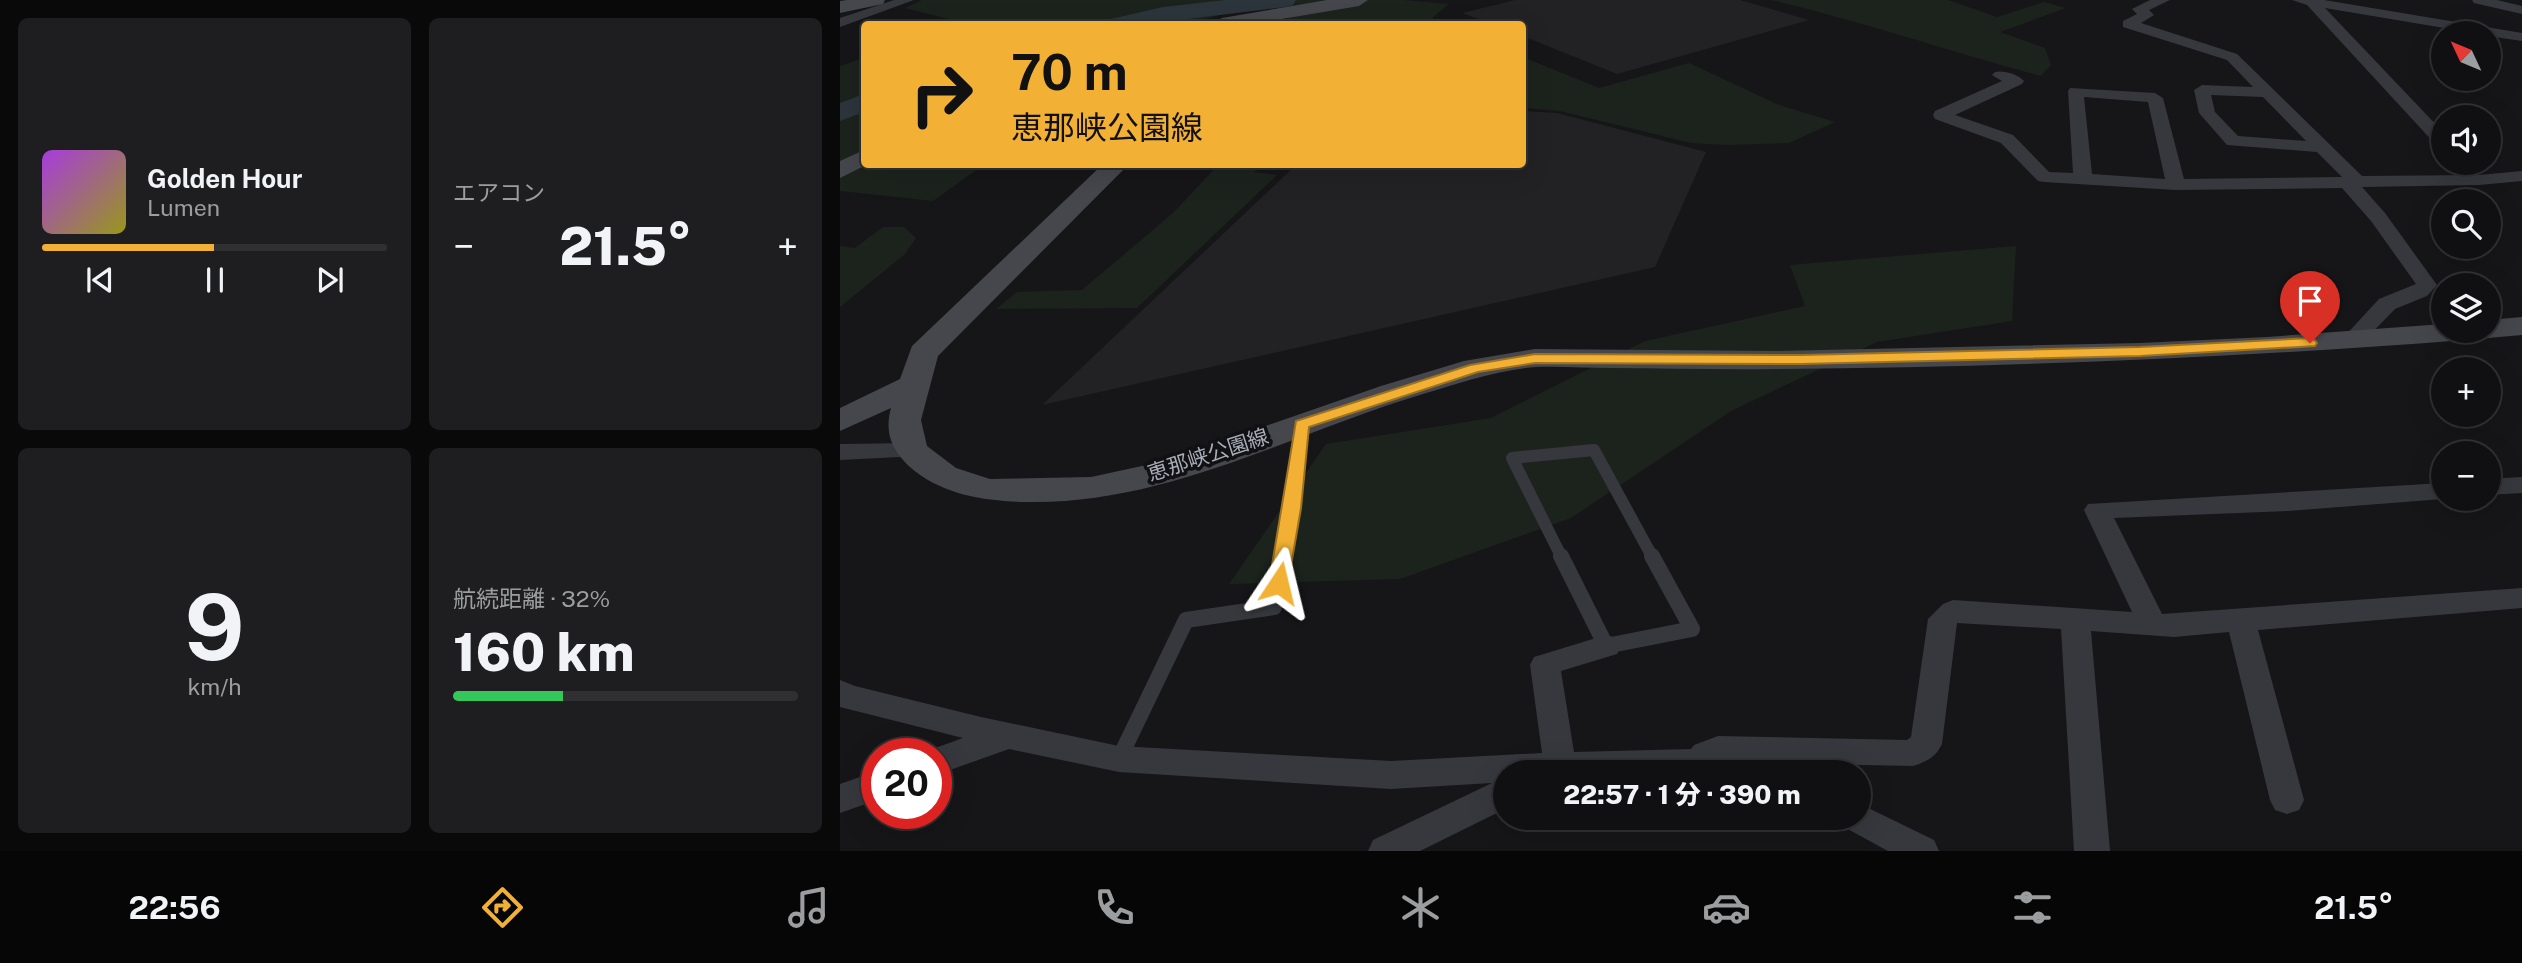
<!DOCTYPE html>
<html lang="ja">
<meta charset="utf-8">
<style>
body{margin:0;font-family:"Public Sans","Noto Sans JP",sans-serif;background:#1e1e20;color:#f1f3f6;height:100vh;display:flex;flex-direction:column;font-size:26px;white-space:nowrap}
*{box-sizing:border-box;margin:0}
p{font-size:23px;color:#9c9d9f}
.icon{flex:none;width:38px;height:38px;fill:none;stroke:currentColor;stroke-width:2;stroke-linecap:round;stroke-linejoin:round}
.map{position:relative;flex:1;overflow:hidden}
.side{display:flex;flex-direction:column;gap:18px;padding:18px;background:#09090a;width:840px}
.side>*{flex:none}
.guide{position:absolute;left:21px;top:21px;width:665px;height:147px;border-radius:7px;box-shadow:0 7px 28px #0002,0 0 0 2px #303032;background:#f2b134;color:#111;overflow:hidden}
.needle{width:46px;rotate:314deg}
.buttons{position:absolute;left:1591px;top:21px;display:grid;gap:14px}
.buttons a{display:grid;place-items:center;width:70px;height:70px;border-radius:50%;background:#101012;box-shadow:0 7px 28px #0002,0 0 0 2px #303032;font-size:35px}
.speed{position:absolute;left:21px;top:738px;display:flex;gap:14px;font-size:35px;font-weight:700;text-align:center}
.speed>*{display:grid;place-content:center;width:91px;height:91px;border-radius:50%;background:#101012;box-shadow:0 7px 28px #0002,0 0 0 2px #303032;line-height:1}
.speed .limit{border:10px solid #d22;background:#fff;color:#111}
.pin{position:absolute;display:grid;place-items:center;width:60px;height:60px;color:#fff;margin:-72px -30px;border-radius:50% 50% 50% 0;rotate:-45deg;box-shadow:0 0 7px #0007}
.pin .icon{rotate:45deg}
.me{position:absolute;width:77px;margin:-38px;rotate:10deg;stroke-linejoin:round;filter:drop-shadow(0 0 5px #0008)}
.turn{display:flex;align-items:center;gap:24px;height:147px;padding:0 35px;font-size:32px}
.turn .icon{width:91px;height:91px;stroke-width:2.5}
.turn b{display:block;font-size:49px;line-height:60px}
.big{font-size:52px;font-weight:800;line-height:1.1}
.side .tile{flex:1;display:flex;flex-direction:column;justify-content:center;gap:10px;min-width:0;padding:0 24px;border-radius:10px;background:#1e1e20}
.side .dial{align-items:center;gap:0}
.dial b{font-size:91px;line-height:1}
.song{display:flex;align-items:center;gap:21px}
.cover{width:84px;height:84px;border-radius:10px;background:linear-gradient(135deg,hsl(280 70% 55%),hsl(60 70% 35%))}
.played{height:7px;border-radius:4px;background:linear-gradient(90deg,#f2b134 50%,#303032 50%)}
.keys{display:flex;justify-content:space-around;direction:ltr}
.heat{display:flex;justify-content:space-between;align-items:center;font-size:38px;direction:ltr}
.charge{height:10px;border-radius:5px;background:linear-gradient(90deg,#34c759 32%,#303032 0)}
.side .tiles{flex:1;display:grid;gap:18px;grid-template-columns:repeat(2,1fr)}
.trip{position:absolute;left:653px;top:760px;width:378px;height:70px;border-radius:35px;background:#101012;box-shadow:0 7px 28px #0002,0 0 0 2px #303032;font-weight:800;line-height:70px;text-align:center}
.dock{display:flex;height:112px;justify-content:space-around;align-items:center;background:#060607;color:#9c9d9f}
.dock .icon{width:49px;height:49px}
.dock .on{color:#f2b134}
.dock b{font-size:32px;color:#f1f3f6}
main{display:flex;flex:1;min-height:0}
.map>svg:first-child{display:block}
.built{fill:#222225}
.green{fill:#1c231d}
.lines{fill:none;stroke-linecap:round;stroke-linejoin:round}
.river{fill:#2c353c;fill-rule:evenodd}
.lane-far1{stroke:#37383d;stroke-width:12}
.lane{stroke:#37383d;stroke-width:16}
.street{fill:#37383d;fill-rule:evenodd}
.secondary{fill:#45474d;fill-rule:evenodd}
.route{fill:#f2b134;stroke:#9d7322;stroke-width:2}
.labels{text-anchor:middle;stroke-width:7;stroke-linejoin:round;paint-order:stroke}
.street-label{font-size:21px;fill:#a8adb8;stroke:#111113}
</style>
<main>
<section class="side">
<div class="tiles">
<div class="tile">
<div class="song"><i class="cover"></i><div><b>Golden Hour</b><p>Lumen</p></div></div>
<div class="played"></div>
<div class="keys"><svg class="icon" aria-label="previous" viewBox="0 0 24 24"><path d="M18 5L8 12l10 7zM5 5v14"/></svg><svg class="icon" aria-label="pause" viewBox="0 0 24 24"><path d="M8 5v14M16 5v14"/></svg><svg class="icon" aria-label="next" viewBox="0 0 24 24"><path d="M6 5l10 7-10 7zM19 5v14"/></svg></div>
</div>
<div class="tile"><p>エアコン</p>
<div class="heat"><a>−</a><b class="big">21.5°</b><a>+</a></div>
</div>
<div class="tile dial"><b>9</b><p>km/h</p></div>
<div class="tile"><p>航続距離 · 32%</p><b class="big">160 km</b><div class="charge"></div></div>
</div>
</section>
<div class="map">
<svg width="1682" height="851" viewBox="0 0 1682 851">
<rect width="100%" height="100%" fill="#161618"/>
<path class="built" d="M 675,0 L 900,0 L 969,20 L 777,74 L 683,36 L 682,24 L 652,24 L 622,13 Z
M 683,111 L 717,113 L 866,152 L 815,267 L 202,405 L 456,165 L 682,164 Z"/>
<path class="green" d="M 82,0 L 563,0 L 609,4 L 592,18 L 607,24 L 443,24 L 460,5 L 380,15 L 346,24 L 129,24 L 65,8 Z
M 931,0 L 1108,0 L 1157,17 L 1204,2 L 1226,8 L 1160,32 L 1205,48 L 1211,65 L 1201,76 C 1111,52 1022,21 931,0 Z
M 683,57 L 759,88 L 849,63 L 939,105 L 995,122 L 949,143 L 889,145 L 851,143 L 720,111 L 683,108 Z
M 24,58 L 24,143 L 21,148 L 24,149 L 24,164 L 142,166 L 93,201 L 0,191 L 0,66 Z
M 379,164 L 422,165 L 414,172 L 437,175 L 297,308 L 156,309 L 177,292 L 242,290 L 333,213 Z
M 43,227 L 64,227 L 76,238 L 65,254 L 0,307 L 0,246 L 15,248 Z
M 1176,246 L 1172,321 L 1037,342 L 891,411 L 731,518 L 560,579 L 389,584 L 486,444 L 651,418 L 805,341 L 965,306 L 950,265 Z"/>
<g class="lines">
<path class="river" d="M 386,0 L 456,0 L 453,5 L 445,7 L 307,24 L 267,24 L 271,19 L 323,7 Z
M 24,94 L 24,112 L 0,121 L 0,103 Z"/>
<path class="lane-far1" d="M 443,558 L 462,424
M 722,558 L 672,458 L 754,450 L 813,558"/>
<path class="lane" d="M 721,556 L 766,646 L 852,629 L 812,556
M 279,759 L 346,620 L 434,607 L 443,556"/>
<path class="street" d="M 54,0 L 74,0 L 0,27 L 0,18 Z
M 1310,0 L 1330,0 L 1309,10 L 1314,15 L 1301,23 L 1397,54 L 1522,176 L 1639,175 L 1682,171 L 1682,181 L 1639,185 L 1522,187 L 1545,213 L 1597,285 L 1587,296 L 1555,309 L 1521,344 L 1505,344 L 1502,339 L 1539,299 L 1576,284 L 1531,221 L 1502,188 L 1336,190 L 1204,182 L 1198,181 L 1161,143 L 1095,119 L 1093,115 L 1095,111 L 1162,81 L 1152,75 L 1155,72 C 1163,70 1178,74 1184,81 L 1182,84 L 1115,115 L 1173,135 L 1209,172 L 1233,173 L 1228,91 L 1230,88 L 1315,93 L 1323,98 L 1344,179 L 1502,177 L 1477,152 L 1387,145 L 1359,113 L 1354,90 L 1362,85 L 1413,87 L 1387,60 L 1283,27 L 1283,21 L 1297,14 L 1292,9 ZM 1371,95 L 1423,97 L 1466,141 L 1398,136 L 1375,112 ZM 1244,97 L 1308,102 L 1325,179 L 1252,174 Z
M 1452,0 L 1484,0 L 1682,33 L 1682,41 L 1648,36 L 1648,33 L 1634,33 L 1485,8 L 1603,132 L 1603,147 L 1597,146 L 1467,5 Z
M 1632,0 L 1657,0 L 1682,6 L 1682,14 L 1634,3 Z
M 71,443 L 80,446 L 84,451 L 80,456 L 0,460 L 0,444 Z
M 1682,477 L 1682,493 L 1648,495 L 1648,479 Z
M 1603,483 L 1603,499 L 1606,499 L 1603,499 L 1448,511 L 1274,518 L 1322,614 L 1682,588 L 1682,608 L 1418,630 L 1464,800 L 1459,810 L 1447,814 L 1435,810 L 1430,800 L 1389,632 L 1334,637 L 1251,631 L 1270,851 L 1234,851 L 1221,629 L 1117,623 L 1102,744 C 1096,757 1086,762 1073,766 L 922,763 L 927,772 L 665,772 L 665,809 L 580,851 L 528,851 L 533,840 L 652,783 L 551,789 L 279,772 L 169,749 L 96,775 L 96,754 L 84,752 L 123,738 L 0,707 L 0,680 L 15,686 L 141,717 L 279,746 L 551,761 L 702,753 L 690,665 L 694,657 L 766,635 L 777,638 L 781,646 L 777,654 L 721,671 L 734,752 L 851,749 L 854,745 L 878,736 L 1067,740 L 1071,737 L 1088,619 L 1103,604 L 1113,600 L 1292,612 L 1244,510 L 1248,504 Z
M 37,771 L 37,800 L 0,813 L 0,784 Z
M 1018,803 L 1094,840 L 1099,851 L 1048,851 L 1004,827 L 999,817 L 1018,817 Z"/>
<path class="secondary" d="M 7,0 L 45,0 L 43,4 L 0,13 L 0,1 Z
M 487,0 L 528,0 L 519,6 L 412,24 L 372,24 L 382,18 Z
M 24,150 L 24,164 L 28,164 L 0,178 L 0,161 Z
M 263,164 L 289,164 L 98,356 L 81,420 L 87,446 L 116,468 L 150,479 L 251,477 L 325,461 L 541,386 L 624,361 L 695,349 L 935,351 L 1300,343 L 1427,337 L 1603,324 L 1603,331 L 1648,331 L 1648,320 L 1682,317 L 1682,335 L 1648,338 L 1637,334 L 1624,340 C 1395,358 1166,367 936,369 C 881,370 826,368 771,368 C 746,368 721,366 696,367 C 657,370 620,383 583,394 C 453,433 325,505 186,502 C 147,501 108,496 76,472 C 55,455 43,436 51,408 L 0,431 L 0,408 L 60,379 L 72,346 Z"/>
</g>
<path class="route" d="M 1470,338 L 1475,340 L 1477,343 L 1475,346 L 1300,356 L 961,364 L 695,363 L 638,372 L 469,427 L 461,508 L 448,583 L 445,587 L 432,587 L 429,583 L 456,421 L 630,365 L 695,354 L 961,355 L 1300,347 Z"/>
<g class="labels">
<g class="street-label">
<text transform="translate(368 455) rotate(-18)" y="7">恵那峡公園線</text>
</g>
</g>
</svg>
<div class="buttons">
<a><svg class="needle" viewBox="-14 -14 28 28"><path d="M0-13l5 13h-10z" fill="#e53935"/><path d="M0 13l5-13h-10z" fill="#9c9d9f"/></svg></a>
<a><svg class="icon" aria-label="sound" viewBox="0 0 24 24"><path d="M4 9h4l5-4v14l-5-4H4zM17 9q2 3 0 6"/></svg></a>
<a><svg class="icon" aria-label="search" viewBox="0 0 24 24"><circle cx="10" cy="10" r="6"/><path d="M15 15l6 6"/></svg></a>
<a><svg class="icon" aria-label="layers" viewBox="0 0 24 24"><path d="M12 4l9 5-9 5-9-5zM3 14l9 5 9-5"/></svg></a>
<a>+</a>
<a>−</a>
</div>
<div class="speed"><div class="limit">20</div></div>
<div class="pin" style="left:1470px;top:343px;background:#d93025"><svg class="icon" aria-label="arrive" viewBox="0 0 24 24"><path d="M6 21V4h12l-3 4 3 4H6"/></svg></div>
<svg class="me" style="left:439px;top:583px" viewBox="-20 -20 40 40"><path d="M0-17L14 15 0 8-14 15z" fill="#f2b134" stroke="#fff" stroke-width="4"/></svg>
<div class="trip">22:57 · 1 分 · 390 m</div>
<div class="guide">
<div class="turn"><svg class="icon" aria-label="right" viewBox="0 0 24 24"><path d="M7 20v-9h11M14 6l5 5-5 5"/></svg><div><b>70 m</b>恵那峡公園線</div></div>
</div>
</div>
</main>
<nav class="dock">
<b>22:56</b>
<svg class="icon on" aria-label="directions" viewBox="0 0 24 24"><path d="M12 3l9 9-9 9-9-9zM9 14v-3h6M13 9l2 2-2 2"/></svg>
<svg class="icon" aria-label="music" viewBox="0 0 24 24"><path d="M9 18V5l10-2v13"/><circle cx="6" cy="18" r="3"/><circle cx="16" cy="16" r="3"/></svg>
<svg class="icon" aria-label="phone" viewBox="0 0 24 24"><path d="M5 4h4l2 5-3 2q2 4 5 5l2-3 5 2v4C11 20 4 13 5 4z"/></svg>
<svg class="icon" aria-label="climate" viewBox="0 0 24 24"><path d="M12 3v18M4 7l16 10M4 17L20 7"/></svg>
<svg class="icon" aria-label="car" viewBox="0 0 24 24"><path d="M5 17H2v-5l4-1 3-4h7l3 4 3 1v5h-3M9 17h6M6 11h13"/><circle cx="7" cy="17" r="2"/><circle cx="17" cy="17" r="2"/></svg>
<svg class="icon" aria-label="filters" viewBox="0 0 24 24"><path d="M4 7h16M4 17h16"/><circle cx="9" cy="7" r="2"/><circle cx="15" cy="17" r="2"/></svg>
<b>21.5°</b>
</nav>
